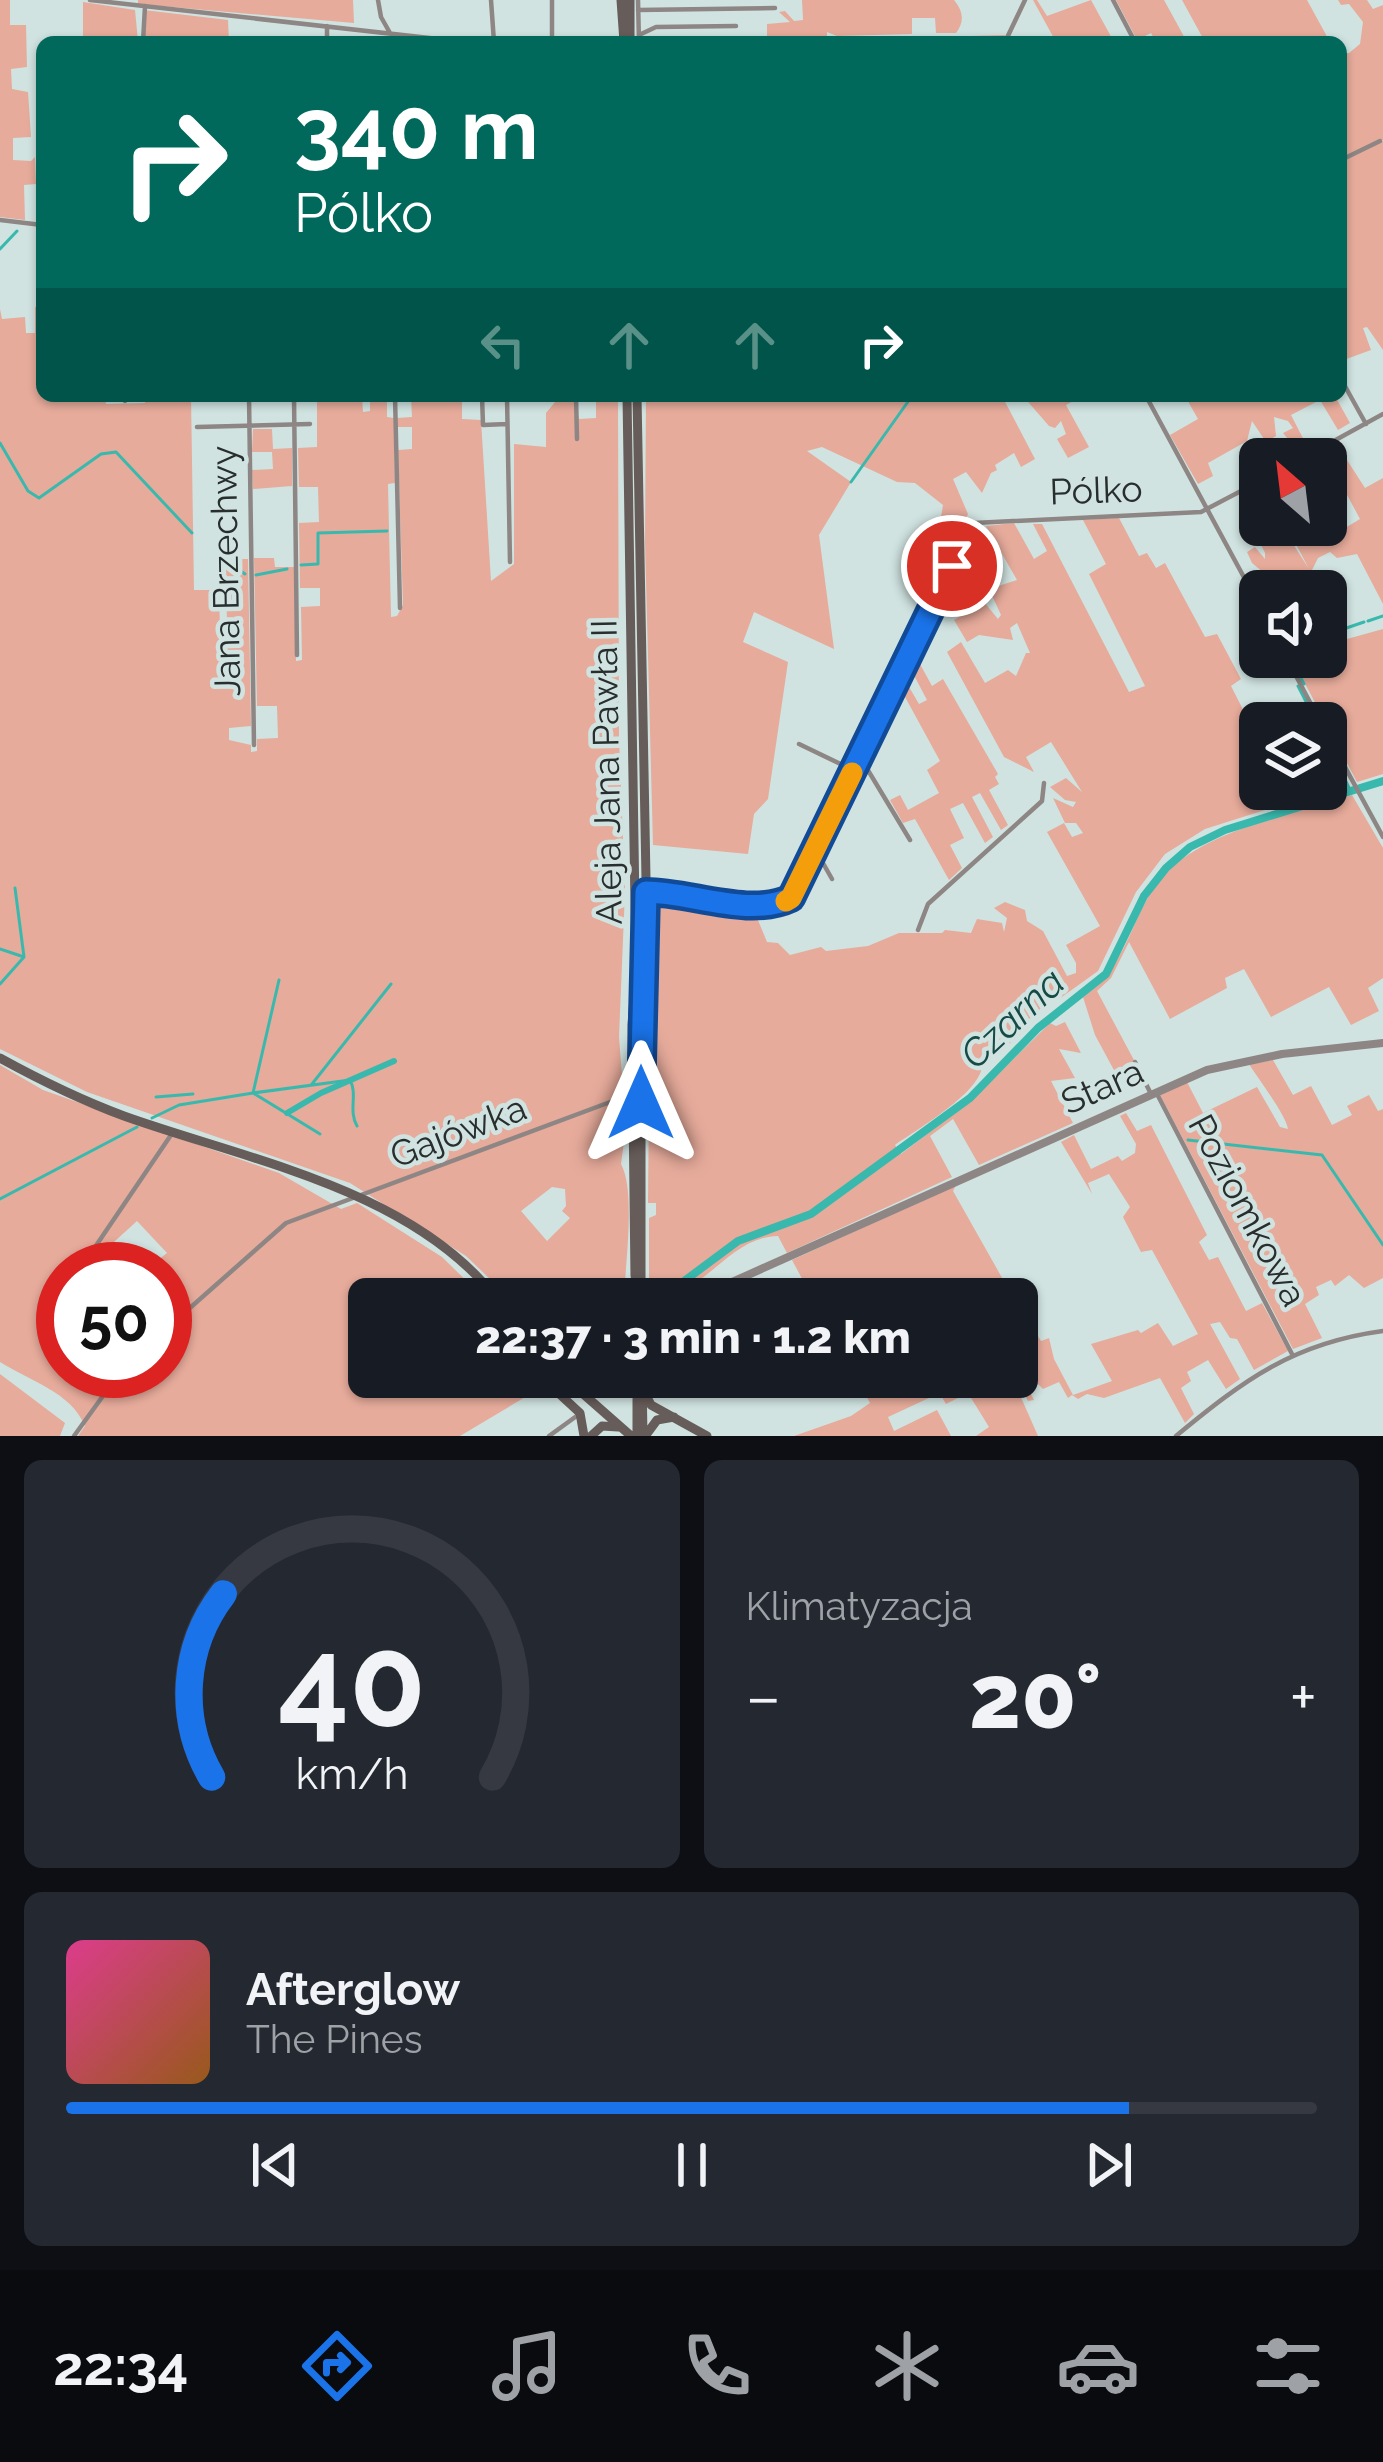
<!DOCTYPE html>
<html lang="pl">
<meta charset="utf-8">
<style>
body{margin:0;font-family:Raleway,sans-serif;background:#242831;color:#f1f3f6;height:100vh;display:flex;flex-direction:column;font-size:45px;white-space:nowrap}
*{box-sizing:border-box;margin:0}
p{font-size:39px;color:#9ea1a6}
.icon{flex:none;width:66px;height:66px;fill:none;stroke:currentColor;stroke-width:2;stroke-linecap:round;stroke-linejoin:round}
.map{position:relative;height:1436px;overflow:hidden}
.drawer{display:flex;flex-direction:column;gap:24px;padding:24px;background:#0d0f14;flex:1}
.drawer>*{flex:none}
.banner{position:absolute;left:36px;top:36px;width:1311px;height:366px;border-radius:18px;box-shadow:0 3px 9px #0004;background:#00695c;color:#fff;overflow:hidden}
.needle{width:78px;rotate:332deg}
.controls{position:absolute;left:1239px;top:438px;display:grid;gap:24px}
.controls a{display:grid;place-items:center;width:108px;height:108px;border-radius:18px;background:#171b24;box-shadow:0 3px 9px #0004;font-size:60px}
.speed{position:absolute;left:36px;top:1242px;display:flex;gap:24px;font-size:60px;font-weight:700;text-align:center}
.speed>*{display:grid;place-content:center;width:156px;height:156px;border-radius:50%;background:#171b24;box-shadow:0 3px 9px #0004;line-height:1}
.speed .limit{border:18px solid #d22;background:#fff;color:#111}
.pin{position:absolute;display:grid;place-items:center;width:102px;height:102px;color:#fff;margin:-51px;border:6px solid #fff;border-radius:50%;box-shadow:0 3px 12px #0007}
.me{position:absolute;width:132px;margin:-66px;rotate:0deg;stroke-linejoin:round;filter:drop-shadow(0 0 9px #0008)}
.turn{display:flex;align-items:center;gap:42px;height:252px;padding:0 60px;font-size:54px}
.turn .icon{width:156px;height:156px;stroke-width:2.5}
.turn b{display:block;font-size:84px;line-height:102px}
.lanes{display:flex;align-items:center;height:114px;padding:0 60px;background:#0003;justify-content:center;gap:60px;direction:ltr}
.lanes .off{opacity:.35}
.big{font-size:90px;font-weight:800;line-height:1.1}
.drawer .tile{flex:1;display:flex;flex-direction:column;justify-content:center;gap:18px;min-width:0;padding:0 42px;border-radius:18px;background:#242831}
.drawer .dial{align-items:center;gap:0}
.dial svg{height:312px;overflow:visible;fill:none;stroke:#363941;stroke-width:7;stroke-linecap:round;text-anchor:middle}
.dial text{fill:#f1f3f6;stroke:none}
.song{display:flex;align-items:center;gap:36px}
.cover{width:144px;height:144px;border-radius:18px;background:linear-gradient(135deg,hsl(330 70% 55%),hsl(30 70% 35%))}
.played{height:12px;border-radius:6px;background:linear-gradient(90deg,#1a73e8 85%,#363941 85%)}
.keys{display:flex;justify-content:space-around;direction:ltr}
.heat{display:flex;justify-content:space-between;align-items:center;font-size:66px;direction:ltr}
.drawer .tiles{flex:1;display:grid;gap:24px;grid-template-columns:1fr 1fr}
.tile:last-child{grid-column:span 2}
.trip{position:absolute;left:348px;top:1278px;width:690px;height:120px;border-radius:18px;background:#171b24;box-shadow:0 3px 9px #0004;font-weight:800;line-height:120px;text-align:center}
.tab-bar{display:flex;height:192px;justify-content:space-around;align-items:center;background:#090b0e;color:#9ea1a6}
.tab-bar .icon{width:84px;height:84px}
.tab-bar .active{color:#1a73e8}
.tab-bar b{font-size:54px;color:#f1f3f6}
.map>svg:first-child{display:block}
.green{fill:#e6ab9b;fill-rule:evenodd}
.lines{fill:none;stroke-linecap:round;stroke-linejoin:round}
.stream{stroke:#39b9ad;stroke-width:3}
.canal{stroke:#39b9ad;stroke-width:6}
.river{stroke:#39b9ad;stroke-width:8}
.minor{stroke:#8d8684;stroke-width:4.5}
.tertiary{stroke:#8d8684;stroke-width:8}
.secondary{stroke:#665c59;stroke-width:9}
.route-casing{stroke:#114b97;stroke-width:30}
.route{stroke:#1a73e8;stroke-width:21}
.slow{stroke:#f59e0b;stroke-width:21}
.labels{text-anchor:middle;stroke-width:9;stroke-linejoin:round;paint-order:stroke}
.street-label{font-size:36px;fill:#272e2d;stroke:#d0e3e0}
.water-label{font-size:39px;font-style:italic;fill:#154b46;stroke:#d0e3e0}
</style>
<div class="map">
<svg width="1383" height="1436" viewBox="0 0 1383 1436">
<rect width="100%" height="100%" fill="#d0e3e0"/>
<path class="green" d="M 0,0 L 10,0 L 10,25 L 26,25 L 27,67 L 11,69 L 12,89 L 28,92 L 31,137 L 13,138 L 13,160 L 31,161 L 35,157 L 36,184 L 24,185 L 25,220 L 0,217 Z
M 138,0 L 353,0 L 354,23 L 138,4 Z
M 802,0 L 954,0 C 963,11 965,21 956,33 L 936,33 L 935,18 L 912,18 L 912,34 L 837,36 L 827,32 L 827,40 L 1005,35 L 1002,42 L 767,41 L 767,24 L 790,22 L 779,12 L 785,11 L 794,21 L 803,20 Z
M 1033,0 L 1037,0 L 1047,16 L 1091,0 L 1114,42 L 1056,42 Z
M 1116,0 L 1164,0 L 1187,42 L 1156,42 L 1151,33 L 1137,40 Z
M 1182,0 L 1307,0 L 1330,42 L 1205,42 Z
M 1338,0 L 1367,0 L 1373,9 L 1383,5 L 1383,140 L 1341,158 L 1341,54 L 1349,53 L 1360,44 L 1363,22 L 1349,4 L 1341,5 Z
M 83,2 L 135,10 L 138,41 L 83,42 Z
M 144,10 L 228,20 L 229,42 L 142,42 Z
M 1383,141 L 1383,350 L 1367,327 L 1363,328 L 1371,350 L 1341,361 L 1341,162 Z
M 42,306 L 42,396 L 105,396 L 106,404 L 145,403 L 145,396 L 191,396 L 194,590 L 219,590 L 220,630 L 227,630 L 226,559 L 248,559 L 251,726 L 229,728 L 229,740 L 251,745 L 251,752 L 257,751 L 257,739 L 278,738 L 277,706 L 257,706 L 254,558 L 274,558 L 275,567 L 294,567 L 296,661 L 302,660 L 301,607 L 320,606 L 320,588 L 300,588 L 299,523 L 319,522 L 318,487 L 299,487 L 298,448 L 317,447 L 317,396 L 362,396 L 363,412 L 370,411 L 370,396 L 387,396 L 387,417 L 394,418 L 395,483 L 388,484 L 391,617 L 397,616 L 403,605 L 398,450 L 412,449 L 412,427 L 397,427 L 397,418 L 412,417 L 411,396 L 480,396 L 480,401 L 462,402 L 462,419 L 481,420 L 491,581 L 514,564 L 514,444 L 546,447 L 546,413 L 560,396 L 574,396 L 579,419 L 596,418 L 596,396 L 618,396 L 619,738 L 625,891 L 619,1037 L 626,1127 L 621,1164 C 636,1191 625,1266 624,1299 L 503,1299 L 490,1279 L 466,1256 L 350,1183 L 87,1092 L 0,1049 L 0,309 L 2,319 L 25,317 L 26,333 L 35,333 L 35,307 ZM 552,1187 L 565,1189 L 566,1206 L 562,1211 L 570,1218 L 547,1241 L 521,1211 Z
M 646,396 L 1002,396 L 1035,459 L 1021,467 L 1014,453 L 995,465 L 997,470 L 991,473 L 982,493 L 966,472 L 953,479 L 968,514 L 960,531 L 940,523 L 943,505 L 915,483 L 897,482 L 822,447 L 807,451 L 851,482 L 819,535 L 834,649 L 754,612 L 743,642 L 788,662 L 768,799 L 754,814 L 748,854 L 653,845 L 645,542 Z
M 1023,396 L 1082,396 L 1066,405 L 1089,447 L 1068,458 L 1057,439 L 1066,434 L 1061,421 L 1055,428 L 1049,426 Z
M 1185,396 L 1335,396 L 1350,423 L 1338,430 L 1320,400 L 1291,415 L 1308,448 L 1299,452 L 1298,441 L 1288,439 L 1283,433 L 1293,428 L 1288,421 L 1274,417 L 1276,436 L 1266,442 L 1252,421 L 1247,441 L 1208,463 L 1213,476 L 1198,484 L 1170,435 L 1198,419 Z
M 253,429 L 272,429 L 273,449 L 292,448 L 292,486 L 253,489 L 252,470 L 273,469 L 272,452 L 252,452 Z
M 1336,443 L 1365,488 L 1383,478 L 1383,604 L 1357,554 L 1337,558 L 1330,552 L 1318,558 L 1312,570 L 1289,591 L 1260,591 L 1260,601 L 1257,587 L 1264,573 L 1252,563 L 1247,552 L 1255,547 L 1265,559 L 1265,553 L 1246,514 L 1254,510 L 1246,493 L 1258,486 L 1260,525 L 1281,525 L 1309,569 L 1289,531 L 1301,525 L 1307,534 L 1337,518 L 1345,528 L 1360,519 L 1323,450 Z
M 1119,518 L 1139,556 L 1147,553 L 1156,568 L 1165,563 L 1205,637 L 1217,634 L 1241,679 L 1231,686 L 1260,743 L 1260,789 L 1284,789 L 1290,802 L 1205,829 L 1165,854 L 1136,892 L 1098,971 L 1059,999 L 1050,1000 L 1029,1019 L 1029,1027 L 982,1067 C 978,1094 919,1128 895,1145 L 901,1154 L 973,1099 L 1050,1023 L 1056,1026 L 1065,1022 L 1081,1053 L 1059,1049 L 1075,1078 L 1051,1081 L 1073,1123 L 979,1165 L 953,1119 L 930,1136 L 952,1177 L 787,1253 L 778,1236 C 727,1237 704,1299 649,1299 L 649,1218 L 656,1215 L 656,1203 L 648,1203 L 651,899 L 669,895 L 753,908 L 767,942 L 778,943 L 790,955 L 821,947 L 826,951 L 868,946 L 899,933 L 942,933 L 945,930 L 971,933 L 977,919 L 1002,923 L 1004,932 L 1007,918 L 994,908 L 1005,902 L 1025,910 L 1027,921 L 1043,931 L 1067,976 L 1076,973 L 1076,963 L 1066,945 L 1100,926 L 1047,832 L 1064,823 L 1072,837 L 1083,833 L 1076,823 L 1065,823 L 1053,798 L 1073,807 L 1076,802 L 1065,800 L 1050,787 L 1066,778 L 1082,792 L 1051,742 L 1026,757 L 1034,772 L 1004,757 L 947,652 L 961,642 L 985,683 L 1008,670 L 1016,676 L 1026,653 L 1030,653 L 1017,623 L 1010,628 L 1013,640 L 979,635 L 967,642 L 954,620 L 984,602 L 998,619 L 1001,615 L 989,589 L 1017,580 L 986,526 L 1014,523 L 1034,559 L 1047,551 L 1033,524 L 1042,524 L 1129,692 L 1145,686 L 1089,574 L 1106,564 L 1083,520 Z
M 1383,629 L 1383,774 L 1357,782 L 1291,657 L 1328,659 L 1336,653 L 1330,641 L 1343,633 L 1347,639 Z
M 914,653 L 932,686 L 943,679 L 998,774 L 995,777 L 999,784 L 989,790 L 1008,825 L 1001,830 L 980,793 L 972,797 L 993,837 L 985,843 L 963,803 L 950,809 L 964,838 L 950,845 L 962,868 L 949,880 L 915,819 L 903,823 L 890,800 L 900,795 L 908,810 L 939,793 L 927,770 L 940,761 L 898,684 L 902,675 L 919,704 L 927,700 L 908,664 Z
M 1352,795 L 1383,848 L 1383,978 L 1368,988 L 1379,1011 L 1351,1025 L 1329,987 L 1271,1017 L 1244,969 L 1225,978 L 1227,988 L 1170,1019 L 1129,942 L 1111,978 L 1097,991 L 1135,1062 L 1115,1072 L 1095,1035 L 1083,997 C 1126,965 1127,931 1153,889 C 1190,831 1291,816 1352,795 Z
M 1273,1060 L 1293,1095 L 1311,1086 L 1332,1125 L 1352,1115 L 1347,1106 L 1369,1095 L 1378,1111 L 1383,1109 L 1383,1278 L 1364,1288 L 1349,1275 L 1335,1286 L 1331,1280 L 1316,1287 L 1319,1295 L 1305,1304 L 1322,1338 L 1293,1349 L 1160,1095 L 1187,1082 L 1203,1113 L 1257,1087 L 1280,1127 L 1288,1129 C 1286,1115 1259,1080 1249,1064 Z
M 0,1065 L 43,1090 L 279,1173 L 341,1209 L 357,1203 L 442,1257 L 485,1299 L 369,1299 L 369,1377 L 526,1377 L 537,1390 L 460,1436 L 78,1436 L 85,1426 C 71,1392 30,1381 0,1362 ZM 137,1221 L 167,1253 L 157,1261 L 165,1269 L 165,1371 L 63,1371 L 63,1269 L 97,1269 L 92,1262 Z
M 1126,1113 L 1137,1131 L 1151,1125 L 1207,1235 L 1199,1242 L 1209,1260 L 1218,1257 L 1246,1311 L 1262,1303 L 1288,1351 L 1254,1370 L 1237,1339 L 1230,1338 L 1220,1322 L 1210,1324 L 1240,1379 L 1226,1389 L 1208,1360 L 1187,1372 L 1191,1381 L 1181,1388 L 1194,1414 L 1185,1423 L 1160,1378 L 1104,1398 L 1087,1394 L 1078,1399 L 1072,1395 L 1068,1398 L 1059,1382 L 1043,1389 L 1028,1374 L 1021,1374 L 1034,1400 L 1028,1401 L 1019,1384 L 1016,1386 L 1038,1436 L 976,1436 L 989,1427 L 968,1393 L 946,1404 L 940,1394 L 934,1396 L 921,1377 L 1017,1377 L 1017,1303 L 1041,1341 L 1049,1338 L 1054,1359 L 1073,1395 L 1112,1381 L 1091,1344 L 1138,1330 L 1141,1333 L 1158,1323 L 1173,1346 L 1198,1334 L 1152,1250 L 1141,1252 L 1123,1217 L 1130,1207 L 1109,1174 L 1088,1183 L 1092,1194 L 1061,1142 L 1074,1135 L 1091,1169 L 1118,1156 L 1122,1161 L 1135,1153 L 1136,1144 L 1120,1116 Z
M 956,1185 L 953,1191 L 1014,1299 L 813,1299 L 792,1260 Z
M 0,1374 L 65,1423 L 60,1436 L 0,1436 Z
M 856,1377 L 916,1377 L 929,1398 L 888,1417 L 894,1431 L 937,1410 L 951,1436 L 794,1436 L 851,1416 L 870,1403 Z"/>
<g class="lines">
<path class="stream" d="M 0,249 L 17,231
M 0,443 L 28,491 L 39,498 L 101,454 L 116,452 L 192,533
M 851,482 L 912,396
M 228,562 L 245,574
M 301,565 L 318,564 L 318,533 L 387,531
M 256,575 L 287,569
M 1368,621 L 1383,616
M 1326,635 L 1364,622
M 1290,657 L 1295,667
M 1297,670 L 1304,684
M 1298,686 L 1317,723
M 1326,739 L 1350,790
M 0,949 L 21,956
M 279,980 L 253,1093 L 350,1080 C 358,1095 348,1110 357,1126
M 0,984 L 24,957 L 15,888
M 312,1084 L 391,984
M 156,1097 L 193,1094
M 152,1118 L 179,1105 L 253,1093 L 320,1134
M 1188,1140 L 1322,1155 L 1383,1245
M 0,1199 L 137,1127"/>
<path class="canal" d="M 287,1113 L 321,1093 L 394,1061"/>
<path class="river" d="M 613,1299 L 642,1299
M 660,1299 L 738,1241 L 811,1214 L 970,1098 L 1038,1028 L 1106,974 L 1144,896 L 1166,868 L 1190,847 L 1225,830 L 1383,781"/>
<path class="minor" d="M 90,0 L 465,42
M 378,0 L 381,17 L 390,33
M 491,0 L 494,42
M 552,0 L 552,42
M 638,0 L 639,42
M 1113,0 L 1135,42
M 638,10 L 775,8
M 639,35 L 656,27 L 736,26
M 143,42 L 145,6
M 327,42 L 327,26
M 1005,42 L 1025,0
M 1341,160 L 1380,141
M 0,220 L 42,225
M 1341,379 L 1366,424
M 125,396 L 125,401
M 249,396 L 254,745
M 294,396 L 297,655
M 395,396 L 400,608
M 482,396 L 483,425 L 507,424
M 507,396 L 510,562
M 576,396 L 577,439
M 1146,396 L 1260,607
M 197,427 L 310,424
M 1301,459 L 1383,414
M 1286,657 L 1321,723
M 1326,732 L 1383,837
M 799,744 L 853,770
M 860,757 L 910,840
M 815,849 L 832,879
M 646,893 C 691,892 749,917 791,898 L 974,523 L 1201,512 L 1260,481
M 918,930 L 928,904 L 1042,801 L 1044,783
M 1135,1062 L 1151,1094
M 1156,1092 L 1292,1354
M 89,1256 L 173,1132
M 165,1330 L 286,1223 L 629,1095
M 74,1436 L 121,1371
M 549,1436 L 578,1415
M 1176,1436 C 1244,1380 1293,1343 1383,1331"/>
<path class="tertiary" d="M 694,1299 L 1207,1070 L 1282,1054 L 1383,1043"/>
<path class="secondary" d="M 621,0 L 624,42
M 630,0 L 630,42
M 627,396 L 636,970 L 632,1025 L 635,1276
M 637,396 L 647,932 L 641,1046 L 641,1299
M 0,1058 C 40,1080 81,1100 124,1116 C 247,1160 412,1189 497,1299
M 541,1377 L 580,1413 L 584,1436
M 564,1377 L 631,1436
M 642,1377 L 643,1436
M 643,1389 L 651,1405 L 707,1436
M 637,1399 L 637,1436
M 646,1435 L 657,1420 L 674,1417
M 591,1436 L 602,1426 L 618,1427"/>
</g>
<g class="lines">
<g class="route-casing">
<path id="route" d="M 641,1103 L 646,892 C 691,892 749,918 791,898 L 952,566"/>
</g>
<use href="#route" class="route"/>
<path class="slow" d="M 786,901 L 791,898 L 852,773"/>
</g>
<g class="labels">
<g class="street-label">
<text transform="translate(1096 490) rotate(-2)" y="13">Pólko</text>
<text transform="translate(225 571) rotate(-91)" y="13">Jana Brzechwy</text>
<text transform="translate(606 772) rotate(-91)" y="13">Aleja Jana Pawła II</text>
<text transform="translate(1102 1086) rotate(-24)" y="13">Stara</text>
<text transform="translate(458 1131) rotate(-21)" y="13">Gajówka</text>
<text transform="translate(1248 1210) rotate(62)" y="13">Poziomkowa</text>
</g>
<g class="water-label">
<text transform="translate(1012 1018) rotate(-43)" y="14">Czarna</text>
</g>
</g>
</svg>
<div class="controls">
<a><svg class="needle" viewBox="-14 -14 28 28"><path d="M0-13l5 13h-10z" fill="#e53935"/><path d="M0 13l5-13h-10z" fill="#9ea1a6"/></svg></a>
<a><svg class="icon" aria-label="sound" viewBox="0 0 24 24"><path d="M4 9h4l5-4v14l-5-4H4zM17 9q2 3 0 6"/></svg></a>
<a><svg class="icon" aria-label="layers" viewBox="0 0 24 24"><path d="M12 4l9 5-9 5-9-5zM3 14l9 5 9-5"/></svg></a>
</div>
<div class="speed"><div class="limit">50</div></div>
<div class="pin" style="left:952px;top:566px;background:#d93025"><svg class="icon" aria-label="arrive" viewBox="0 0 24 24"><path d="M6 21V4h12l-3 4 3 4H6"/></svg></div>
<svg class="me" style="left:641px;top:1103px" viewBox="-20 -20 40 40"><path d="M0-17L14 15 0 8-14 15z" fill="#1a73e8" stroke="#fff" stroke-width="4"/></svg>
<div class="trip">22:37 · 3 min · 1.2 km</div>
<div class="banner">
<div class="turn"><svg class="icon" aria-label="right" viewBox="0 0 24 24"><path d="M7 20v-9h11M14 6l5 5-5 5"/></svg><div><b>340 m</b>Pólko</div></div>
<div class="lanes"><svg class="icon off" aria-label="left" viewBox="0 0 24 24"><path d="M17 20v-9H6M10 6l-5 5 5 5"/></svg><svg class="icon off" aria-label="ahead" viewBox="0 0 24 24"><path d="M12 20V5M6 11l6-6 6 6"/></svg><svg class="icon off" aria-label="ahead" viewBox="0 0 24 24"><path d="M12 20V5M6 11l6-6 6 6"/></svg><svg class="icon" aria-label="right" viewBox="0 0 24 24"><path d="M7 20v-9h11M14 6l5 5-5 5"/></svg></div>
</div>
</div>
<section class="drawer">
<div class="tiles">
<div class="tile dial"><svg viewBox="0 0 100 80">
<path d="M14 69A42 42 0 1 1 86 69"/>
<path d="M14 69A42 42 0 0 1 17 22" stroke="#1a73e8"/>
<text x="50" y="56" font-size="32" font-weight="700">40</text>
<text x="50" y="72" font-size="11">km/h</text>
</svg></div>
<div class="tile"><p>Klimatyzacja</p>
<div class="heat"><a>−</a><b class="big">20°</b><a>+</a></div>
</div>
<div class="tile">
<div class="song"><i class="cover"></i><div><b>Afterglow</b><p>The Pines</p></div></div>
<div class="played"></div>
<div class="keys"><svg class="icon" aria-label="previous" viewBox="0 0 24 24"><path d="M18 5L8 12l10 7zM5 5v14"/></svg><svg class="icon" aria-label="pause" viewBox="0 0 24 24"><path d="M8 5v14M16 5v14"/></svg><svg class="icon" aria-label="next" viewBox="0 0 24 24"><path d="M6 5l10 7-10 7zM19 5v14"/></svg></div>
</div>
</div>
</section>
<nav class="tab-bar">
<b>22:34</b>
<svg class="icon active" aria-label="directions" viewBox="0 0 24 24"><path d="M12 3l9 9-9 9-9-9zM9 14v-3h6M13 9l2 2-2 2"/></svg>
<svg class="icon" aria-label="music" viewBox="0 0 24 24"><path d="M9 18V5l10-2v13"/><circle cx="6" cy="18" r="3"/><circle cx="16" cy="16" r="3"/></svg>
<svg class="icon" aria-label="phone" viewBox="0 0 24 24"><path d="M5 4h4l2 5-3 2q2 4 5 5l2-3 5 2v4C11 20 4 13 5 4z"/></svg>
<svg class="icon" aria-label="climate" viewBox="0 0 24 24"><path d="M12 3v18M4 7l16 10M4 17L20 7"/></svg>
<svg class="icon" aria-label="car" viewBox="0 0 24 24"><path d="M5 17H2v-5l4-1 3-4h7l3 4 3 1v5h-3M9 17h6M6 11h13"/><circle cx="7" cy="17" r="2"/><circle cx="17" cy="17" r="2"/></svg>
<svg class="icon" aria-label="filters" viewBox="0 0 24 24"><path d="M4 7h16M4 17h16"/><circle cx="9" cy="7" r="2"/><circle cx="15" cy="17" r="2"/></svg>
</nav>
